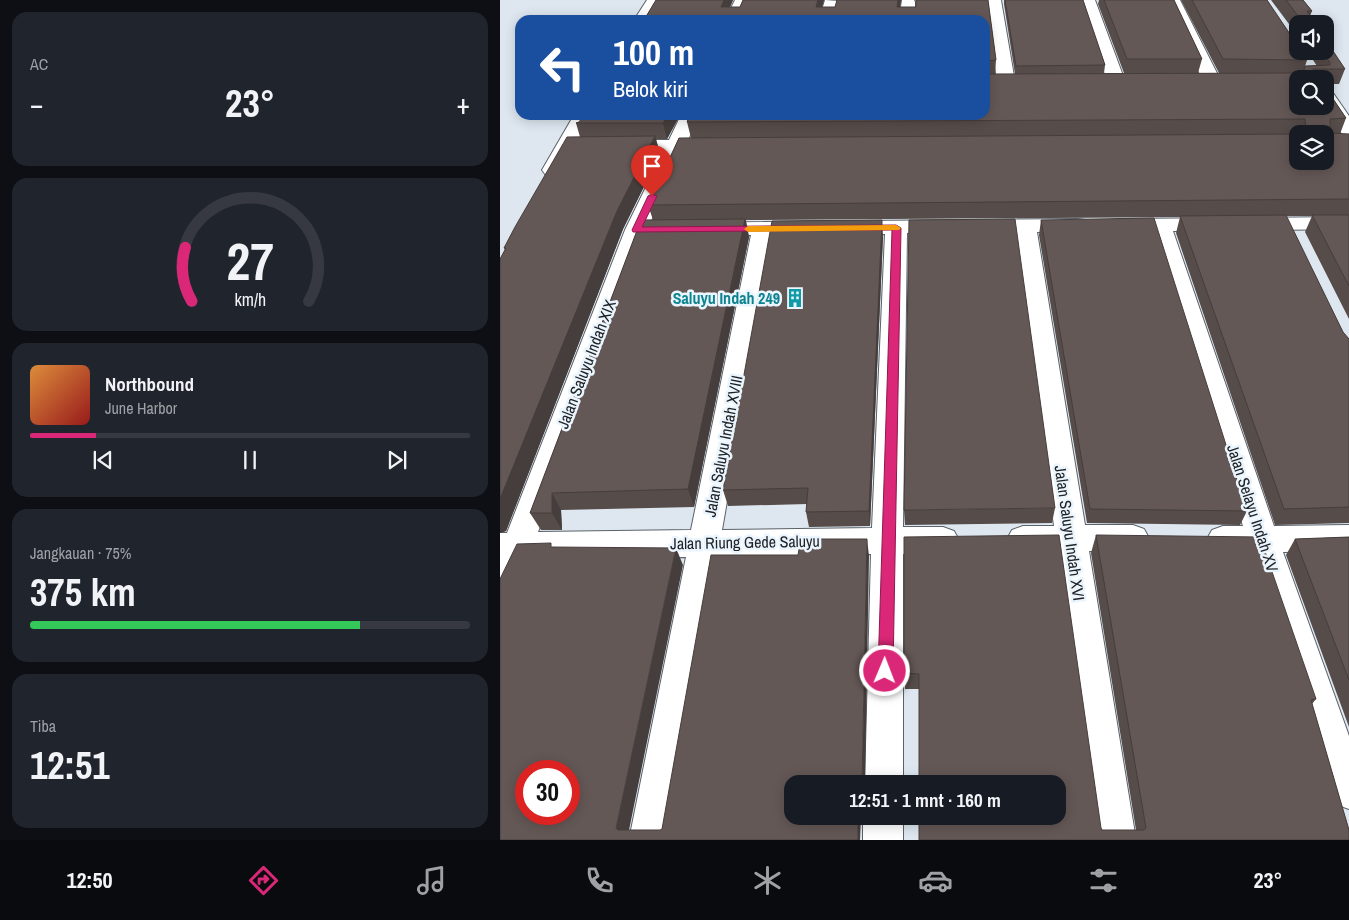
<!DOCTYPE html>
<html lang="id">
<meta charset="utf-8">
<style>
body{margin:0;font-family:"Archivo Narrow",sans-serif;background:#20242c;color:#f1f3f6;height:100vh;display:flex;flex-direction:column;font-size:19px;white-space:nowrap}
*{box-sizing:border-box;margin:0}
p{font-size:16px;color:#9ea1a6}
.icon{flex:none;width:28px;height:28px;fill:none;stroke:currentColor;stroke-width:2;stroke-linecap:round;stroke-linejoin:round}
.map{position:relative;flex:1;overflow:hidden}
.sheet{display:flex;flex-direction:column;gap:12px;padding:12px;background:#0d0f14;width:500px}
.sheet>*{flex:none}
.guide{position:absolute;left:15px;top:15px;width:475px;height:105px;border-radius:15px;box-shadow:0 2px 12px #0003;background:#1a4fa0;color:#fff;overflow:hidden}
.fabs{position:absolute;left:789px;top:15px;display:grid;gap:10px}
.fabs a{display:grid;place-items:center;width:45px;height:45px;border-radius:10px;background:#171b24;box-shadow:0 2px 12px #0003;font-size:25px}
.speed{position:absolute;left:15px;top:760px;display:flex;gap:10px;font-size:25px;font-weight:700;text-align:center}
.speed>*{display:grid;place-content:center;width:65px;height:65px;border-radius:50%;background:#171b24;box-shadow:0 2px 12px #0003;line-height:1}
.speed .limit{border:8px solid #d22;background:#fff;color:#111}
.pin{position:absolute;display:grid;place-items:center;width:42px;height:42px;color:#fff;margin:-51px -21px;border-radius:50% 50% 50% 0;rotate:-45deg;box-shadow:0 0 5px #0007}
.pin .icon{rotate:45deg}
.me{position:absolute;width:55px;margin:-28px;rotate:1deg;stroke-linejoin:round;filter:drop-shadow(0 0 4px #0008)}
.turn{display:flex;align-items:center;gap:18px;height:105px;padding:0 15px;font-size:22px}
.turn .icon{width:65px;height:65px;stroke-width:2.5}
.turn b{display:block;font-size:35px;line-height:42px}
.big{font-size:38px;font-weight:700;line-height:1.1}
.sheet .widget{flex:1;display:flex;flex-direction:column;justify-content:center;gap:8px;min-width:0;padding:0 18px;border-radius:15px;background:#20242c}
.sheet .dial{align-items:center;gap:0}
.dial svg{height:130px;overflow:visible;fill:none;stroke:#363941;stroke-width:7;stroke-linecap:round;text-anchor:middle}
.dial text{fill:#f1f3f6;stroke:none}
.song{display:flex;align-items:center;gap:15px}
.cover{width:60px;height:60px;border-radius:8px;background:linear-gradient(135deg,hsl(30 70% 55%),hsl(0 70% 35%))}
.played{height:5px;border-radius:2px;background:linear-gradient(90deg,#db2777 15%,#363941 15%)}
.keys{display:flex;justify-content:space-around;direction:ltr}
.heat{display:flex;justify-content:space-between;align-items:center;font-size:28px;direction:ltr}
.charge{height:8px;border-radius:4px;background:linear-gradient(90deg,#34c759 75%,#363941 0)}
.trip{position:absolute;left:284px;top:775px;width:282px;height:50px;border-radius:15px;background:#171b24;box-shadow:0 2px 12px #0003;font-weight:700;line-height:50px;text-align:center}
.dock{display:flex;height:80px;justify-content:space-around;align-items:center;background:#090b0e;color:#9ea1a6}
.dock .icon{width:35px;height:35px}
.dock .active{color:#db2777}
.dock b{font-size:22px;color:#f1f3f6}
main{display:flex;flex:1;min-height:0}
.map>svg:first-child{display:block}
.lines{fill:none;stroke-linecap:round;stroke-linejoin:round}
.minor-casing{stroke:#5a6269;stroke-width:2}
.minor{fill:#fff;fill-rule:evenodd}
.wall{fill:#564c4a;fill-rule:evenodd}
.shaded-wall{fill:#463e3c}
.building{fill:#645856;stroke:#463e3c;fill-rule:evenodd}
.route{fill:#db2777;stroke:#8e194d}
.slow{fill:#f59e0b}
.labels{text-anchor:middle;stroke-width:5;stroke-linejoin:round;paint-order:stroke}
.culture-label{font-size:16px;font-weight:bold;fill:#0d838f;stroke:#ebf5fd;text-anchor:end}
.street-label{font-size:16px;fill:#202326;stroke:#ebf5fd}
</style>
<main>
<section class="sheet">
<div class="widget"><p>AC</p>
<div class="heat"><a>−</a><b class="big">23°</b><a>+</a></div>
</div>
<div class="widget dial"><svg viewBox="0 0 100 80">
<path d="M14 69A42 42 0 1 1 86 69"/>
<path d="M14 69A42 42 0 0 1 10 36" stroke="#db2777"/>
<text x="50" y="56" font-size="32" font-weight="700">27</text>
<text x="50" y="72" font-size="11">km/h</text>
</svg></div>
<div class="widget">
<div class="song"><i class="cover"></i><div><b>Northbound</b><p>June Harbor</p></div></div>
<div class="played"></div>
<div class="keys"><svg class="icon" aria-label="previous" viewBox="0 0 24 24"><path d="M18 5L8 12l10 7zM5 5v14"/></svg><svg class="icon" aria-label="pause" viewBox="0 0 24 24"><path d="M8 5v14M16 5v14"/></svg><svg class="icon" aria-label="next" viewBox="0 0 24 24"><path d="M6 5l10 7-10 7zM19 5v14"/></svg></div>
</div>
<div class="widget"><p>Jangkauan · 75%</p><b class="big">375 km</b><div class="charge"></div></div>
<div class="widget"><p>Tiba</p><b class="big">12:51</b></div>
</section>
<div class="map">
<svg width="849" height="840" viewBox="0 0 849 840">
<rect width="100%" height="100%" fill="#dee7f0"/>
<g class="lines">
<g class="minor-casing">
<path id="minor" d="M 147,0 L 161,0 L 150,20 L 134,20 Z
M 235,0 L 249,0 L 241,20 L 225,20 Z
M 325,0 L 339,1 L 335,20 L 319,20 Z
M 402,0 L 414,0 L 415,2 L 415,20 L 399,20 Z
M 487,0 L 501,0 L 515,82 L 512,86 L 506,87 L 500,86 L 497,82 Z
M 581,0 L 595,0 L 625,81 L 622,85 L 616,86 L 610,85 L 607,81 Z
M 666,0 L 680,0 L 721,81 L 718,85 L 712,86 L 706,85 L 703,81 Z
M 825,89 L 831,90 L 849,116 L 849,136 L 842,134 L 824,106 Z
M 74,115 L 92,115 L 59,174 L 52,176 L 45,174 L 42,170 Z
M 181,115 L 199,115 L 188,140 L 220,142 L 223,146 L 220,150 L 182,152 L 150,223 L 578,219 L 586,220 L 589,225 L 586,230 L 578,231 L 537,232 L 585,525 L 633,525 L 644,529 L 649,538 L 644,547 L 633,551 L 589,551 L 636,840 L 596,840 L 558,552 L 523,552 L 512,548 L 507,539 L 512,530 L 523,526 L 554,526 L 515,232 L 407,233 L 403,527 L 443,527 L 454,531 L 459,540 L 454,549 L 443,553 L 403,554 L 403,784 L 365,784 L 371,554 L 218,556 L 169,840 L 129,840 L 186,557 L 27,559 L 11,595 L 0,599 L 0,533 L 7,533 L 125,230 L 163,152 L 114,150 L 111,146 L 114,142 L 121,140 L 169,140 ZM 385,234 L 372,528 L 222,530 L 273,235 ZM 251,235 L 191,530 L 38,532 L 145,236 Z
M 849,217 L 849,229 L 673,231 L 774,526 L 849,525 L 849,551 L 783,552 L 849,736 L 849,809 L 835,804 L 830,790 L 751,552 L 723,552 L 712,548 L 707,539 L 712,530 L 723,526 L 743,526 L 651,231 L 618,231 L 610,230 L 607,225 L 610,220 L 618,219 Z
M 363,816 L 403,816 L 403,840 L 363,840 Z"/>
</g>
<use href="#minor" class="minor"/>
</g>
<path class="wall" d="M 156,0 L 233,0 L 230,7 L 240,7 L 243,0 L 324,0 L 322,7 L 335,7 L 337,0 L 401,0 L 400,7 L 416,7 L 416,0 L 488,0 L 496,60 L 495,74 L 515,74 L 504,4 L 504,0 L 583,0 L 605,65 L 604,73 L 624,73 L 598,4 L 599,0 L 674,0 L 702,59 L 698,73 L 719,73 L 681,0 L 767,0 L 798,46 L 798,51 L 801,51 L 807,60 L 803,73 L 805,66 L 817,66 L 807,51 L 825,51 L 825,39 L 845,69 L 839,84 L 825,84 L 825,79 L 798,79 L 798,106 L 825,106 L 825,87 L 846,118 L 840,134 L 849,134 L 849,319 L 805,232 L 812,216 L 786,216 L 843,332 L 849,339 L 849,523 L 775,525 L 676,233 L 680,217 L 246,220 L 249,237 L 194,507 L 61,510 L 62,530 L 41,530 L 30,513 L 141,220 L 153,220 L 148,205 L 179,138 L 191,138 L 187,122 L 190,115 L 485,115 L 485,20 L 144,20 ZM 798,134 L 825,134 L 825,161 L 798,161 Z
M 771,0 L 803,0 L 812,11 L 810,16 L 815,24 L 798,24 L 798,36 Z
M 180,115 L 167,139 L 156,139 L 160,154 L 123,229 L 6,531 L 0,533 L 0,259 L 5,250 L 4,248 L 80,137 L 76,123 Z
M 541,220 L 747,511 L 740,525 L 587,523 L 539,235 Z
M 383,236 L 370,526 L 309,527 L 306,512 L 307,504 L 228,506 L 223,490 Z
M 555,508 L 552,523 L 405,525 L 404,510 Z
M 596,535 L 816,699 L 812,704 L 849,830 L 419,840 L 419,689 L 405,689 L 404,537 L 601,828 L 602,830 L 636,830 L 591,553 Z
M 849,537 L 849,727 L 786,555 L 795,539 Z"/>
<path class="shaded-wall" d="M 224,0 L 233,0 L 224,20 L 221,7 Z
M 318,0 L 324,0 L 318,20 L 316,7 Z
M 398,0 L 401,0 L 398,20 L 397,7 Z
M 168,115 L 180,115 L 167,139 L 163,123 Z
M 155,136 L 160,154 L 123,229 L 6,531 L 0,533 L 0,499 L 117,211 Z
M 245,219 L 249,237 L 194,507 L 188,489 Z
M 382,220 L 383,236 L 370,526 L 369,511 Z
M 52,493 L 61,510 L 62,530 L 52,513 Z
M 367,539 L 369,556 L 365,784 L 362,784 Z
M 176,548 L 183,565 L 127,840 L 116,828 Z
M 358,816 L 361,816 L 360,840 L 358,840 Z"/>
<path class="building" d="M 156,0 L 224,0 L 221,7 L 240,7 L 243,0 L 318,0 L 316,7 L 335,7 L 337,0 L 398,0 L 397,7 L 416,7 L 416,0 L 488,0 L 496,60 L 485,61 L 485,20 L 144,20 Z
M 505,0 L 583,0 L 605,65 L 516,66 Z
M 604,0 L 674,0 L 702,59 L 627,59 Z
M 692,0 L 767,0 L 798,46 L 798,51 L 801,51 L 807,60 L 723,59 Z
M 786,0 L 803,0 L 812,11 L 807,11 L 815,24 L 804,24 Z
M 825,39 L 845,69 L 813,69 L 820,79 L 798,79 L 798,106 L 825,106 L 825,87 L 846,118 L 830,119 L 830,133 L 849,134 L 849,199 L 148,205 L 179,138 L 798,134 L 798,161 L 825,161 L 825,134 L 804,134 L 806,132 L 805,119 L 187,122 L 190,115 L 485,115 L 485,73 L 486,74 L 803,73 L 805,66 L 830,65 L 830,63 L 822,51 L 825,51 Z
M 84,115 L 168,115 L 163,123 L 76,123 L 79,122 Z
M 155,136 L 117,211 L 0,499 L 0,259 L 6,248 L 4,248 L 15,227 L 67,137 Z
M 786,215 L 843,332 L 849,339 L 849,507 L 784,509 L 680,216 Z
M 812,215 L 849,215 L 849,286 Z
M 654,218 L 747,511 L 590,509 L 541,220 Z
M 245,219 L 188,489 L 52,493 L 52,513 L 30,513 L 141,220 Z
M 515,219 L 555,508 L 404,510 L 409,220 Z
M 382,220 L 369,511 L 306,512 L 308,488 L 223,490 L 272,221 Z
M 559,535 L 601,828 L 602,830 L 644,830 L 646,828 L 596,535 L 760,537 L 816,699 L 811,700 L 849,830 L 849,840 L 419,840 L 419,816 L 558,816 L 558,784 L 419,784 L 419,674 L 404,673 L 404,537 Z
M 849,537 L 849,680 L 795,539 Z
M 304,539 L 367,539 L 362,784 L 292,784 L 292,816 L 358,816 L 358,840 L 0,840 L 0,579 L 17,544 L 51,543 L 51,547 L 176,548 L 116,828 L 118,830 L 160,830 L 162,829 L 211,555 L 298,555 L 299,549 L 303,549 ZM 26,771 L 69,771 L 69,814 L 26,814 Z"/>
<path class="route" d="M 152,194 L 157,196 L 142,227 L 396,225 L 401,228 L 393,671 L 391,676 L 385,678 L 380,676 L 378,671 L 392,230 L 133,232 L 132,230 L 148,196 Z"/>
<path class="slow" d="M 396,225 L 401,228 L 399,230 L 248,232 L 244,229 L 248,226 Z"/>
<defs>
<g id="building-bare" transform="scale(1.5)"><path d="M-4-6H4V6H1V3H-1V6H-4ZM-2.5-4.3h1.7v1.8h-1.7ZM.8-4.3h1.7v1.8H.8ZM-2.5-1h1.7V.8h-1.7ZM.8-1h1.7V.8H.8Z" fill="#0f9aa8" stroke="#ebf5fd" stroke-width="2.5" paint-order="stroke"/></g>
</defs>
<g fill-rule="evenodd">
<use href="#building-bare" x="295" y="298"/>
</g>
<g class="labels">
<g class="culture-label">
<text x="280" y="304">Saluyu Indah 249</text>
</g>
<g class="street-label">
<text transform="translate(86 364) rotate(-69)" y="6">Jalan Saluyu Indah XIX</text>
<text transform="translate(223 446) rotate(-79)" y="6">Jalan Saluyu Indah XVIII</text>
<text transform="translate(753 508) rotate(72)" y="6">Jalan Selayu Indah XV</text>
<text transform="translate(570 533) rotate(82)" y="6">Jalan Saluyu Indah XVI</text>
<text transform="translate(245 542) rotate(-1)" y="6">Jalan Riung Gede Saluyu</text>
</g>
</g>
</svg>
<div class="fabs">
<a><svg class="icon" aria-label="sound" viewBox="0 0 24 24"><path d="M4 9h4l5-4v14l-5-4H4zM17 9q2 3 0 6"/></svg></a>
<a><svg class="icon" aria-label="search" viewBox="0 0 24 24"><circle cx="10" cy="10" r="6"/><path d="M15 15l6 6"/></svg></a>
<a><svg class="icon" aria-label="layers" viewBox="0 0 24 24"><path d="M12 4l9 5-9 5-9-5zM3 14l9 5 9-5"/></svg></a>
</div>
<div class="speed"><div class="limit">30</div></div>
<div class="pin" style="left:152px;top:196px;background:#d93025"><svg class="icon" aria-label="arrive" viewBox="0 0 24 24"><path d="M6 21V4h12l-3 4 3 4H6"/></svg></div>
<svg class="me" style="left:385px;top:671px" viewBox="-20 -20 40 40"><circle r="17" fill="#db2777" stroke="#fff" stroke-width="3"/><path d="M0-11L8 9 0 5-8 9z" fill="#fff"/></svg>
<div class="trip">12:51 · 1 mnt · 160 m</div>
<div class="guide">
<div class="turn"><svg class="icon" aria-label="left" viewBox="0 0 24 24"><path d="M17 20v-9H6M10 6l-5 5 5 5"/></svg><div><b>100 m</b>Belok kiri</div></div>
</div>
</div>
</main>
<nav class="dock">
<b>12:50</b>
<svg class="icon active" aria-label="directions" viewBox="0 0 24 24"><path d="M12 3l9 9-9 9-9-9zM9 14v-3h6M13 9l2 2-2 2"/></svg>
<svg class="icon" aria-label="music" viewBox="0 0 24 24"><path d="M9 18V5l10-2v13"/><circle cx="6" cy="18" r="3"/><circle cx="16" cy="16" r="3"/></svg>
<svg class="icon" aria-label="phone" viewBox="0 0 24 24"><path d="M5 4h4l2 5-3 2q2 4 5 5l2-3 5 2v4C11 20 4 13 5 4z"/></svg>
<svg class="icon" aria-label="climate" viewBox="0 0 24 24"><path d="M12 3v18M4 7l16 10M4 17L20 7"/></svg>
<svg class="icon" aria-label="car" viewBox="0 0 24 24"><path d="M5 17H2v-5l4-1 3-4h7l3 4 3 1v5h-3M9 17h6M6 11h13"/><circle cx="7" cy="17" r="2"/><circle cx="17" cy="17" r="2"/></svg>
<svg class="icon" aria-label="filters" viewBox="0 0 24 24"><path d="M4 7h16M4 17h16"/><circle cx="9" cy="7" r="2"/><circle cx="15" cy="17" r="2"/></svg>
<b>23°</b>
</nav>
